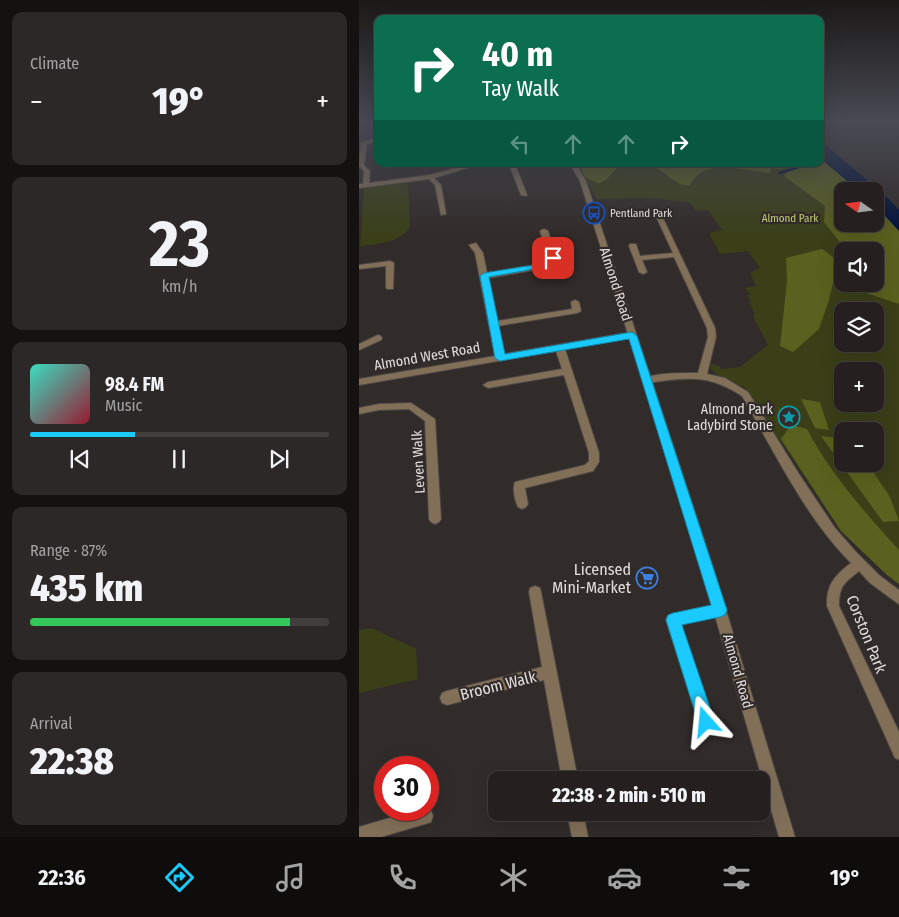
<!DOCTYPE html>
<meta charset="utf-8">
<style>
body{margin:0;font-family:"Fira Sans Condensed",sans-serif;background:#2d2828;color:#f1f3f6;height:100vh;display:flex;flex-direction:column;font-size:19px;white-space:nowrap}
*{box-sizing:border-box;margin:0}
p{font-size:16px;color:#a3a3a4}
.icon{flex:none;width:28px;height:28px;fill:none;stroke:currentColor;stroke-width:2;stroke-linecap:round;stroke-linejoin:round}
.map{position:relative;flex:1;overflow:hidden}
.side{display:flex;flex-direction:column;gap:12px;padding:12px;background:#141211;width:359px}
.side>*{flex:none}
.banner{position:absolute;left:15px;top:15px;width:450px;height:152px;border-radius:10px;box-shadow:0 5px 20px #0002,0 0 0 1px #423e3d;background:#0b6e4f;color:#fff;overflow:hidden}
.needle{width:32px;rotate:284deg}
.fabs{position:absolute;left:475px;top:182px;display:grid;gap:10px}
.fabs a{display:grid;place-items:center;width:50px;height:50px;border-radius:10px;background:#25201f;box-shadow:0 5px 20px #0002,0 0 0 1px #423e3d;font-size:25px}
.speed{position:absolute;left:15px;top:756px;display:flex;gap:10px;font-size:25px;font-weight:700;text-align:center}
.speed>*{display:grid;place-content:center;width:65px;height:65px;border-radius:50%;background:#25201f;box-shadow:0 5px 20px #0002,0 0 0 1px #423e3d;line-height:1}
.speed .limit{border:8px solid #d22;background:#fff;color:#111}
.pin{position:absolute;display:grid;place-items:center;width:42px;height:42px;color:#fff;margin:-21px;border-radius:10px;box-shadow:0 2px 8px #0006}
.me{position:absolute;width:55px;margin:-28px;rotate:342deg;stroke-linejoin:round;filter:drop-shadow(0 0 4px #0008)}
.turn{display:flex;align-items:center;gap:18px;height:105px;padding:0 25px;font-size:22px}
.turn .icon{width:65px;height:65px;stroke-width:2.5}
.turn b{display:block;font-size:35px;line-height:42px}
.lanes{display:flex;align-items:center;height:48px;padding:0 25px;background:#0003;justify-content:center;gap:25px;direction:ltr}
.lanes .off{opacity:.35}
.big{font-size:38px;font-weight:800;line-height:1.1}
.side .tile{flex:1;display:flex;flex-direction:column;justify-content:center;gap:8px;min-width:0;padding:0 18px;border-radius:10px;background:#2d2828}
.side .dial{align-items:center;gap:0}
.dial b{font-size:65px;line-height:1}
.song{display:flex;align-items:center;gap:15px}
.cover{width:60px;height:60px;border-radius:8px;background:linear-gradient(135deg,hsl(170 70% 55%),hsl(350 70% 35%))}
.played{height:5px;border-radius:2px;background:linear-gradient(90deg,#1acafc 35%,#423e3d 35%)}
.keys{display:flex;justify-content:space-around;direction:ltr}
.heat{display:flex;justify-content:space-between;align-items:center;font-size:28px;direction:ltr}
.charge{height:8px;border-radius:4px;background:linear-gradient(90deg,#34c759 87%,#423e3d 0)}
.trip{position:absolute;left:129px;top:771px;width:282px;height:50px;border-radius:10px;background:#25201f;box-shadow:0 5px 20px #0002,0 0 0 1px #423e3d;font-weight:800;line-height:50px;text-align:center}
.tab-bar{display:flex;height:80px;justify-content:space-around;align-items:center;background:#0f0d0c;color:#a3a3a4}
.tab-bar .icon{width:35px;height:35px}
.tab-bar .selected{color:#1acafc}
.tab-bar b{font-size:22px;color:#f1f3f6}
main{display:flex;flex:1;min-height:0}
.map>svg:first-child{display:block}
.green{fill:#3a3f18;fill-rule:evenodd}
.forest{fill:#5a611e}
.water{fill:#00113c}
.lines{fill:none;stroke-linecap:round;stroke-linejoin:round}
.stream{stroke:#00113c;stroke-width:2.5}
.minor-casing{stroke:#4d4846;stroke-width:2}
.tertiary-casing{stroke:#4d4846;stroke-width:2}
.minor{fill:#816f58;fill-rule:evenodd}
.tertiary{fill:#816f58;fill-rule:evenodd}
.route{fill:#1acafc;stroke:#1183a4}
.labels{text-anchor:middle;stroke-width:4.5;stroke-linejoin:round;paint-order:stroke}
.far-poi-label{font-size:11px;fill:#e1dedc;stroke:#312b29;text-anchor:start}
.far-park-label{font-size:11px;fill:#c2ce70;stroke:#312b29}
.street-label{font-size:14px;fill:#e1dedc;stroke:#312b29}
.poi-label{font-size:14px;fill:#e1dedc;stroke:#312b29;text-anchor:end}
.near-poi-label{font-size:16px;fill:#e1dedc;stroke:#312b29;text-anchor:end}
.near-street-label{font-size:16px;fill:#e1dedc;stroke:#312b29}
</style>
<main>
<section class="side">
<div class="tile"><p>Climate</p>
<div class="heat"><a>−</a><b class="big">19°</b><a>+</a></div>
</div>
<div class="tile dial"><b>23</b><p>km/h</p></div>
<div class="tile">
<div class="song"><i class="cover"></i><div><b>98.4 FM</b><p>Music</p></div></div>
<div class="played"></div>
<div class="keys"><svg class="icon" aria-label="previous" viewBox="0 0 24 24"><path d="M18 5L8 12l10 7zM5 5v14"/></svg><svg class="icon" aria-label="pause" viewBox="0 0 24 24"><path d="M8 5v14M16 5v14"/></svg><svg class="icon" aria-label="next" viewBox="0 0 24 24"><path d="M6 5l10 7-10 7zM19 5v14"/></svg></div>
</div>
<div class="tile"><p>Range · 87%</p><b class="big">435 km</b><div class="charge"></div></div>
<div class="tile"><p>Arrival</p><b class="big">22:38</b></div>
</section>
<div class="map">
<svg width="541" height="837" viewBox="0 0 541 837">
<rect width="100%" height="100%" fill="#312b29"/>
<path class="green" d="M 461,158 L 500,191 L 484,191 L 484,224 L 516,224 L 516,205 L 540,231 L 540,584 L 528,575 L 482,531 L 386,388 L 357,374 L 352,369 L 351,363 L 360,366 L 362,369 L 381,367 L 409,345 L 394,316 L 396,314 L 390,303 L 392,302 L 388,295 L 391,295 L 386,288 L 397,286 L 391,273 L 401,268 L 389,251 L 361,254 L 350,233 L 363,230 L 349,210 L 337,211 L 330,202 L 289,198 L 238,199 L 219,164 L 461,164 ZM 484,251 L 516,251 L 516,284 L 484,284 ZM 484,311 L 516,311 L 516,344 L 484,344 ZM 484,371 L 516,371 L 516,404 L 484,404 ZM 484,431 L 516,431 L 516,464 L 484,464 Z
M 49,182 L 51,227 C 41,243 18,244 1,246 L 5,187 Z
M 13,628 L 57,649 L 59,679 L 0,693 L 0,630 Z"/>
<path class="forest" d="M 461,158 L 500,191 L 484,191 L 484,224 L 516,224 L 516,205 L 540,231 L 540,304 L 499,290 L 497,284 L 516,284 L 516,251 L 488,251 L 465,222 L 466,206 L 425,176 L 433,164 L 461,164 Z
M 219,164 L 262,164 L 247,180 L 240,183 L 227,178 Z
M 291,164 L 398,164 L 404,166 L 408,164 L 430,164 L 423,169 L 412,168 L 411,173 C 389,172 360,160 340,174 C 336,176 333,182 330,186 L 321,184 Z
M 463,249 L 479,261 L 470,300 L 460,329 L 434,352 L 421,346 L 428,281 L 427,258 Z
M 442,399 L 461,402 L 470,430 L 456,428 Z
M 432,425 L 448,429 C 470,472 508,515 540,550 L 540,584 L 528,575 L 482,531 L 422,439 Z
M 462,436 L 479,438 L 484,442 L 484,464 L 509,464 L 531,497 L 540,521 L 524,522 Z"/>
<path class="water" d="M 461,140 L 529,198 L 540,210 L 540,231 L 516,205 L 516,191 L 500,191 L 461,158 Z"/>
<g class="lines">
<path class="stream" d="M 421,173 L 449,164"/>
<g class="minor-casing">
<path id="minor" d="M 19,137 L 19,141 L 8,144 L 5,165 L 11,171 L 10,183 L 71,175 L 112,164 L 121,164 L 75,178 L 82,185 L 87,214 L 82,215 L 76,185 L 70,179 L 0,188 L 0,184 L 4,184 L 5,171 L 0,166 L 2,143 Z
M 150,164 L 156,164 L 168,195 L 167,196 L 162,195 Z
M 297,213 L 302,214 L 356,328 L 357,337 L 348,374 L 366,378 L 389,392 L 440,474 L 476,528 L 497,552 L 520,575 L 541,591 L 541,605 L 511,583 L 500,571 C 485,583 480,586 480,606 L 541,734 L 541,760 L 536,758 L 468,606 C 467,585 476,575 492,563 C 446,517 415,451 383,396 C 349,373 326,378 288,383 L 283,380 C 292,372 327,373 339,373 L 349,337 L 348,328 L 315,257 L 283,260 L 288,272 L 284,274 L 280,272 L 270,246 L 271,244 L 277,244 L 281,256 L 314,253 L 296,214 Z
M 185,229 L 189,231 L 198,258 L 193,267 L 129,278 L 138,321 L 213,309 L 212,302 L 216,300 L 220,302 L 222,311 L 218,313 L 139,326 L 145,354 L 273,332 L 277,335 L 273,338 L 206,349 L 240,453 L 240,462 L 234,471 L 166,488 L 169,504 L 167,507 L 163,509 L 159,507 C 156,501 153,488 156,482 L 226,465 L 230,461 L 230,453 L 205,375 L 129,388 L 124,385 L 129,382 L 203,369 L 197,351 L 0,385 L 0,379 L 136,356 L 116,253 L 110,245 L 117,243 L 124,253 L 128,273 L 187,263 L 190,258 L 181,231 Z
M 31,261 L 35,263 L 34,289 L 28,289 L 27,287 L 27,266 L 0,269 L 0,265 Z
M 19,335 L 22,336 L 23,338 L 22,340 L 0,350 L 0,344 Z
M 52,403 L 76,419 L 82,519 L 80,522 L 76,524 L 72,522 L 70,519 L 66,421 L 50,409 L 20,410 L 0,414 L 0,408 L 20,404 Z
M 176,586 L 181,588 L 182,592 L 219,780 L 203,780 L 185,680 L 88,705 L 83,703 L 81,698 L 83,693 L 88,691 L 183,667 L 170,592 L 171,588 Z
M 361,604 L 366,606 L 368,610 L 366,614 L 322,624 L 354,722 L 352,727 L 347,729 L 342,727 L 340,722 L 307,620 L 309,616 L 314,614 Z
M 69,809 L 72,810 L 74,816 L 72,822 L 66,824 L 22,837 L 0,837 L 0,827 L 58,810 Z
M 208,812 L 224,812 L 229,837 L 213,837 Z"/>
</g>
<g class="tertiary-casing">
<path id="tertiary" d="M 211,164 L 217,164 L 227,181 L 353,564 L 436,837 L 420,837 L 341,564 L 221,181 Z"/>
</g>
<use href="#minor" class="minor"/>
<use href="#tertiary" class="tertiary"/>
</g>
<linearGradient id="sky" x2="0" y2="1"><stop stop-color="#1b1817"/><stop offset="0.51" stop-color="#484a54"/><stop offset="1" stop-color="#484a54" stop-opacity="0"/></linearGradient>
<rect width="541" height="237" fill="url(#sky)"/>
<path class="route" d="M 194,255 L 198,258 L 193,266 L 130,277 L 146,354 L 273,332 L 278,336 L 368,610 L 366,615 L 361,617 L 323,625 L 356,722 L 353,728 L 347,730 L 341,728 L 339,722 L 307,620 L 309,615 L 314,613 L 352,605 L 270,339 L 141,361 L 136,358 L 121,276 L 125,273 L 187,263 L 191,256 Z"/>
<defs>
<g id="bus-ring" transform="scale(1.125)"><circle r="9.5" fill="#312b29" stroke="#1a4fb4" stroke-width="1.5"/><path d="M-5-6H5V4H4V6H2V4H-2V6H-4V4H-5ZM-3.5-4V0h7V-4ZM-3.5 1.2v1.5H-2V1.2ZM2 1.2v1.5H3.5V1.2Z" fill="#1a4fb4"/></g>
<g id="sight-ring" transform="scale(1.125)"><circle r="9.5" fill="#312b29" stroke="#0f9aa8" stroke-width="1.5"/><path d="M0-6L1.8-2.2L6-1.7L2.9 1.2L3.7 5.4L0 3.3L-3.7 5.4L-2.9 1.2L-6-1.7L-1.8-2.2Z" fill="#0f9aa8"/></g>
<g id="supermarket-ring" transform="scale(1.125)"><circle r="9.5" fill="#312b29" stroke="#3f7fe0" stroke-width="1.5"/><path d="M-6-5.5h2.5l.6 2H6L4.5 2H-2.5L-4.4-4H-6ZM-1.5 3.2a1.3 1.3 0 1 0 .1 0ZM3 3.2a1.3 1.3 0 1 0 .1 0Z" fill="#3f7fe0"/></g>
</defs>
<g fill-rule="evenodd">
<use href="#bus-ring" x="235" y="213"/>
<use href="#sight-ring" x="430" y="417"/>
<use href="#supermarket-ring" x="288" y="578"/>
</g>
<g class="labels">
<g class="far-poi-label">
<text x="251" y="217">Pentland Park</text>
</g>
<g class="far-park-label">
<text x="431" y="222">Almond Park</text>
</g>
<g class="street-label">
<text transform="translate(257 284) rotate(72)" y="5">Almond Road</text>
<text transform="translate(68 356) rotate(-10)" y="5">Almond West Road</text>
<text transform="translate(59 462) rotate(-93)" y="5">Leven Walk</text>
<text transform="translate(379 671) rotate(74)" y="5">Almond Road</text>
</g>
<g class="poi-label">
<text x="414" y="414">Almond Park<tspan x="414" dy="16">Ladybird Stone</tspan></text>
</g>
<g class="near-poi-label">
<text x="272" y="575">Licensed<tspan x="272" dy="18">Mini-Market</tspan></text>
</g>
<g class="near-street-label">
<text transform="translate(508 634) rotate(68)" y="6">Corston Park</text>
<text transform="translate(139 685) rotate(-14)" y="6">Broom Walk</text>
</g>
</g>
</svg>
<div class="fabs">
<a><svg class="needle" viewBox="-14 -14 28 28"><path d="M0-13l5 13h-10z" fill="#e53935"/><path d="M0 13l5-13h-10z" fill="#a3a3a4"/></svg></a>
<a><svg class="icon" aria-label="sound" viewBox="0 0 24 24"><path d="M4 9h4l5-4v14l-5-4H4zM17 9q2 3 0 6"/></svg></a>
<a><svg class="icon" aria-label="layers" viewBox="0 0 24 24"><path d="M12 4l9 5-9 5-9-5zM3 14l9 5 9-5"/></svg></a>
<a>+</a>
<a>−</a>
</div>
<div class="speed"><div class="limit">30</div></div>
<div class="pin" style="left:194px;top:258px;background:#d93025"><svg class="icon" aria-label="arrive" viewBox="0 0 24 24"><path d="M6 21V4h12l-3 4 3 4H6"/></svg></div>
<svg class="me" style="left:347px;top:722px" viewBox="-20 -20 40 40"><path d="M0-17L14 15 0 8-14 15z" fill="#1acafc" stroke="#fff" stroke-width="4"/></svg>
<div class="trip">22:38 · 2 min · 510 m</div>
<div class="banner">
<div class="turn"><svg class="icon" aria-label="right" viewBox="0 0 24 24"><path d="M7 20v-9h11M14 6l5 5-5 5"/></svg><div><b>40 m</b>Tay Walk</div></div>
<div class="lanes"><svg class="icon off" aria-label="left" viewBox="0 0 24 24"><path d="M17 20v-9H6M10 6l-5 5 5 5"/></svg><svg class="icon off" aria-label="ahead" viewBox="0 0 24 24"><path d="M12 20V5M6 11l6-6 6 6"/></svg><svg class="icon off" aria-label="ahead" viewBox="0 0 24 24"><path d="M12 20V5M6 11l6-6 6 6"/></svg><svg class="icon" aria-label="right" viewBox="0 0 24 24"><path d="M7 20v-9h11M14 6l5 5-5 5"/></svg></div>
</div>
</div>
</main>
<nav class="tab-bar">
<b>22:36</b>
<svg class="icon selected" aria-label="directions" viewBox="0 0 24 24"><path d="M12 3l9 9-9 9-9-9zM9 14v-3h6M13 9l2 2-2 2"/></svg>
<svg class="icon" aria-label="music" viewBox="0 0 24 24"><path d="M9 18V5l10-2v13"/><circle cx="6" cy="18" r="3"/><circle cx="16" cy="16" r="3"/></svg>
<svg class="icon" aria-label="phone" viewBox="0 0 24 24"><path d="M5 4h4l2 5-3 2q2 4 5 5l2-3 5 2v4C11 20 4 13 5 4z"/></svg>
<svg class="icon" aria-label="climate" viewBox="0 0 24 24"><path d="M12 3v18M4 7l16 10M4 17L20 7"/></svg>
<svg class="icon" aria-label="car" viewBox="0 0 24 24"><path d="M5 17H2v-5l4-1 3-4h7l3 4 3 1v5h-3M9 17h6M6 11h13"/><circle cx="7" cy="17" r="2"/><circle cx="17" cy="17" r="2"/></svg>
<svg class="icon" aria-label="filters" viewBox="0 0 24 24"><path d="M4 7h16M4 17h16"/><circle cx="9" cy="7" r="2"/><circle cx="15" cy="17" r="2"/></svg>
<b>19°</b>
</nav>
